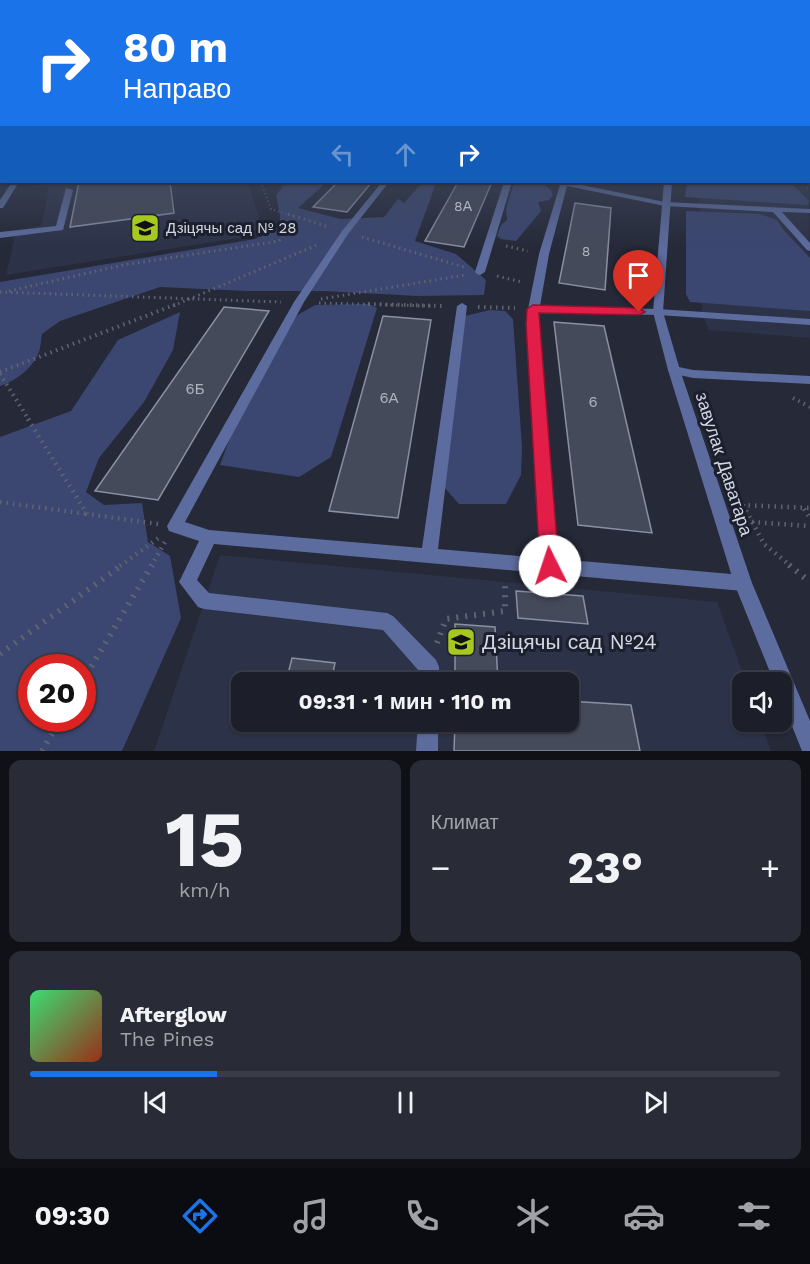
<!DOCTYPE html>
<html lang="ru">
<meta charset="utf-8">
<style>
body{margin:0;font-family:"Work Sans",sans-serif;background:#292c36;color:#f1f3f6;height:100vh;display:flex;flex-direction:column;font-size:22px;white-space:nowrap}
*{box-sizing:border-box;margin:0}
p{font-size:20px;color:#a0a2a8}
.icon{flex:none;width:33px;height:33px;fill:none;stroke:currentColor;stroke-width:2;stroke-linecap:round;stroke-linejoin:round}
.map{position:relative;height:751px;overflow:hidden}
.panel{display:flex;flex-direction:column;gap:9px;padding:9px;background:#0f1117;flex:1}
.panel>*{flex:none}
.hud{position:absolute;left:0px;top:0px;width:810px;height:183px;box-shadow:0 2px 4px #0004,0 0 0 2px #3a3d47;background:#1a73e8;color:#fff;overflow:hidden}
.controls{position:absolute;left:732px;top:672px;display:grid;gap:12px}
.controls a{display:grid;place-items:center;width:60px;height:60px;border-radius:12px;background:#1c1f2a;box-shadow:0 2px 4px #0004,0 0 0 2px #3a3d47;font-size:30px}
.speed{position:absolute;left:18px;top:654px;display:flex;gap:12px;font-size:30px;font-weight:700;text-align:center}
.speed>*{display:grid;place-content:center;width:78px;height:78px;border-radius:50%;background:#1c1f2a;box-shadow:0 2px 4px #0004,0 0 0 2px #3a3d47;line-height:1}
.speed .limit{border:9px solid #d22;background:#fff;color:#111}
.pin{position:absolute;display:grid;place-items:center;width:51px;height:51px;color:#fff;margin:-62px -26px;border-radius:50% 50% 50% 0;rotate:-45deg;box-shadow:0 0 6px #0007}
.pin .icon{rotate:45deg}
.me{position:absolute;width:66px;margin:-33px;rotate:356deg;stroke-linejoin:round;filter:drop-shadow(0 0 4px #0008)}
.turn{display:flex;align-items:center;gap:21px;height:126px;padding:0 24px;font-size:27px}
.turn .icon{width:78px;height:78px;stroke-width:2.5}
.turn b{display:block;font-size:42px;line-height:51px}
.lanes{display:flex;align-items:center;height:57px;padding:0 24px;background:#0003;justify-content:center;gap:30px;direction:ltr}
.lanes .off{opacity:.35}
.big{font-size:45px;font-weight:700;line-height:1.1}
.panel .card{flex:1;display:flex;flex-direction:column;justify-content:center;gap:9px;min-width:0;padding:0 21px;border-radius:12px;background:#292c36}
.panel .dial{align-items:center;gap:0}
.dial b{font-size:78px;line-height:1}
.song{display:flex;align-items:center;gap:18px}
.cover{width:72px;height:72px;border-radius:9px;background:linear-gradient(135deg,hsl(140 70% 55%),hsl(10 70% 35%))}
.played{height:6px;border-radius:3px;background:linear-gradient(90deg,#1a73e8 25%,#3a3d47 25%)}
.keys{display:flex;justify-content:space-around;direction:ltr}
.heat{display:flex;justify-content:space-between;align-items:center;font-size:33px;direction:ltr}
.panel .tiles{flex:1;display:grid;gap:9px;grid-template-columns:1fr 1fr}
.card:last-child{grid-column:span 2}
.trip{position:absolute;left:231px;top:672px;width:348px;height:60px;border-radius:12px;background:#1c1f2a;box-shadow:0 2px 4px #0004,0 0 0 2px #3a3d47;font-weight:700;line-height:60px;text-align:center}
.tab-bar{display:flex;height:96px;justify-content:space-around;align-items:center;background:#0b0c11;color:#a0a2a8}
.tab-bar .icon{width:42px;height:42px}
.tab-bar .active{color:#1a73e8}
.tab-bar b{font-size:27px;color:#f1f3f6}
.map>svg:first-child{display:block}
.built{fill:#2c3247;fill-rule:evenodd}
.green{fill:#3b4671;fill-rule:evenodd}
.building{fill:#454a5a;stroke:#8a90a3;stroke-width:1.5}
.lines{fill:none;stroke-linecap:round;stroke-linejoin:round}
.path-far4{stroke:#606472;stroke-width:2;stroke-dasharray:1 3;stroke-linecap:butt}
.path-far3{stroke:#606472;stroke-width:3;stroke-dasharray:1.5 4;stroke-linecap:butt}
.path-far2{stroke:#606472;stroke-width:4;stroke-dasharray:1.5 4.5;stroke-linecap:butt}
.path-far1{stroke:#606472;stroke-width:4.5;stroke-dasharray:1.5 5;stroke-linecap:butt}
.path{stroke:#606472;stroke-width:6;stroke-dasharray:2 7;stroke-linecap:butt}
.lane{fill:#5d6c9e;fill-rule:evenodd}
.street{fill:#5d6c9e;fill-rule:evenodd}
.secondary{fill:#7a90e0;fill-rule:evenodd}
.route{fill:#e11d48;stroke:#92132f;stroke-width:1.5}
.labels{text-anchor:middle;stroke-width:6;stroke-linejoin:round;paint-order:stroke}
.far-number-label{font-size:14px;fill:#b0b4bf}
.far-poi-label{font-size:15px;fill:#d3d7e1;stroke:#1b1f2e;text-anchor:start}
.number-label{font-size:15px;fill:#b0b4bf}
.street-label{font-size:18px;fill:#d3d7e1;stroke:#1b1f2e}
.near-poi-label{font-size:21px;fill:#d3d7e1;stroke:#1b1f2e;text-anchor:start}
</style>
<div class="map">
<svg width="810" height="751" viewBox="0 0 810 751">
<rect width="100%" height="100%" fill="#252938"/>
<path class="built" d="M 809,174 L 810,338 L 709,330 L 702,315 L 698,182 L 808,182 Z
M 36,182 L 248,182 L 264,234 L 6,275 L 16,231 L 42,225 L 49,186 L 31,188 Z
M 220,555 L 717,602 L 746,682 L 742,682 L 742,722 L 760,722 L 771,751 L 154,751 ZM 242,682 L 568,682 L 568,722 L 242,722 Z"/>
<path class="green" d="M 281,182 L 327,182 L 298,208 L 341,219 L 384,217 L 398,199 L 404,203 L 423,182 L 431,182 L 435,186 L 415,241 L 456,254 L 486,280 L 484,295 L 418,296 L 323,291 L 246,291 L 160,287 L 60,321 L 42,334 C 41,340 41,348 38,354 C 33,368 14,382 0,386 L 0,282 L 255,239 L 280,229 L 280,216 L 276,195 L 282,188 Z
M 514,182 C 529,181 547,179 553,195 L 549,200 L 538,202 L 541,211 L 516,241 L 501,239 L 497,236 L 501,225 L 507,220 L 506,209 Z
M 687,182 L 790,182 L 809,201 L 808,205 L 685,197 Z
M 686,211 L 760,214 L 777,220 L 783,229 L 810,258 L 810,311 L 690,302 L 686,294 Z
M 369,304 L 377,308 L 331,457 L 299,477 L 220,465 L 230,438 L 294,317 L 315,305 Z
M 490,310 L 505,311 L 513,319 L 522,447 L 521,475 L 506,504 L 459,504 L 443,486 L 465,316 Z
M 180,312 L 173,350 L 144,402 L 99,458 L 86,492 L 104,505 L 142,503 L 148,542 L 170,556 L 181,618 L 122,751 L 0,751 L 0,437 L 71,411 L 118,340 ZM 32,668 L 82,668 L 82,718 L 32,718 Z"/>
<path class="building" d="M 79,182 L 170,182 L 174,213 L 70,227 Z
M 338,182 L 372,182 L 347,212 L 313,207 Z
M 458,182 L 492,182 L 464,247 L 425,241 Z
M 575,203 L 611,208 L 605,290 L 559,283 Z
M 224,307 L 269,311 L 158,500 L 95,491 Z
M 383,316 L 431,320 L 398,518 L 329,511 Z
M 554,322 L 604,326 L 652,533 L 578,525 Z
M 516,591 L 583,596 L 588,624 L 518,618 Z
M 455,624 L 495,627 L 498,682 L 455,682 Z
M 292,658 L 335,663 L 331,682 L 286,682 Z
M 568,701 L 631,705 L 640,751 L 454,751 L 455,722 L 568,722 Z"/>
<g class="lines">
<path class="path-far4" d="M 261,182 L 271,209 L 292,216
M 801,182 L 810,190"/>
<path class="path-far3" d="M 288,214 L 329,227
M 362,237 L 464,267
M 506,246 L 528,251
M 497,276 L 522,282
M 9,291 L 123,265 L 279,241 L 294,215
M 0,292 L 281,302
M 321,299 L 465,275
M 319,303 L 432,306
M 173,306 L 317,245"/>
<path class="path-far2" d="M 368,304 L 446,306
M 478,307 L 515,308
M 0,372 L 177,304
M 0,374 L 29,420
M 793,398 L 810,407"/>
<path class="path-far1" d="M 28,419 L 87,514 L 158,524
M 0,502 L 87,514
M 742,505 L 810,508
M 743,505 L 764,544 L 791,566
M 804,509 L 810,518
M 752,522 L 810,526
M 120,566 L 160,537
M 151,566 L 165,542"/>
<path class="path" d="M 789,565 L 810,582
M 437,643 L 446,619 L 505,611 L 505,581
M 0,654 L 122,565
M 82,682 L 152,565
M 42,751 L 61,718"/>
<path class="lane" d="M 12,182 L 19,182 L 3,208 L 0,208 L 0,200 Z
M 382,182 L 389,182 L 348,234 L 304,302 L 185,522 L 209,530 L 422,548 L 457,306 L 462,303 L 467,306 L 438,549 L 541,558 L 527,324 L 528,309 L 539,254 L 560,185 L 555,182 L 567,182 L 665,202 L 810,209 L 810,213 L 782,212 L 810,243 L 810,251 L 807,250 L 773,212 L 665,206 L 567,186 L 549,254 L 540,306 L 658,309 L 810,319 L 810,325 L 658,315 L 539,312 L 537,324 L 558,559 L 743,575 L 749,577 L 752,583 L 749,589 L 743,591 L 214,544 L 197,580 L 209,593 L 387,613 L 393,616 L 436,660 L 439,667 L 439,682 L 419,682 L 419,671 L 383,630 L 204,609 L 198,607 L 179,582 L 199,541 L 169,531 L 167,526 L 294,302 L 342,231 Z
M 504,182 L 512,182 L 485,272 L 480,275 L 477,274 L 475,272 Z
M 66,188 L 73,190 L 63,230 L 0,238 L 0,232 L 56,226 Z
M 674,366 L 693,370 L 810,376 L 810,384 L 693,378 L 670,373 L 668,370 L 670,367 Z
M 418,722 L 438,722 L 438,751 L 416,751 Z"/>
<path class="street" d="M 664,182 L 672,182 L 663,312 L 680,370 L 752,583 L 810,721 L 810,751 L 802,751 L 782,701 L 782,682 L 774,682 L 734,583 L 668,370 L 653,312 Z"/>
<path class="secondary" d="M 808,154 L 810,154 L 810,158 L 808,158 Z"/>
</g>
<linearGradient id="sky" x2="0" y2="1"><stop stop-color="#14171f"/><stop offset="0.58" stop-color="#40495e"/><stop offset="1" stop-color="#40495e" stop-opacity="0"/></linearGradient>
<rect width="810" height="249" fill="url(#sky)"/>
<path class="route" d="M 533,305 L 639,308 L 645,312 L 639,315 L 539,313 L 559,566 L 557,572 L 550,575 L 543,572 L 540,566 L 526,324 L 527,309 Z"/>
<defs>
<g id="school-square" transform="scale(1.5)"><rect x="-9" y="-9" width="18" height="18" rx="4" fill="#a6c821" stroke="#1b1f2e"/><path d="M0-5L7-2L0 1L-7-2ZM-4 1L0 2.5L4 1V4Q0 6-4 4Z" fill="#111"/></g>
</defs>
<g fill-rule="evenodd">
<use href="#school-square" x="145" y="228"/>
<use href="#school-square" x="461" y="642"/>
</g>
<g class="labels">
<g class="far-number-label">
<text x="463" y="211">8А</text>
<text x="586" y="256">8</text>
</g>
<g class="far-poi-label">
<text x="166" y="233">Дзіцячы сад № 28</text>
</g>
<g class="number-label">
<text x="195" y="394">6Б</text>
<text x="389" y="403">6А</text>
<text x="593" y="407">6</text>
</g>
<g class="street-label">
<text transform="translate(724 464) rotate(72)" y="6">завулак Даватара</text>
</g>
<g class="near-poi-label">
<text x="482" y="649">Дзіцячы сад №24</text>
</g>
</g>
</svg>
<div class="controls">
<a><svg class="icon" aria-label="sound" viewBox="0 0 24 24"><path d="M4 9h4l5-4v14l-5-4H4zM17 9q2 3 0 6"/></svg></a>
</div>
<div class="speed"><div class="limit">20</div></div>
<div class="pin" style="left:639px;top:312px;background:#d93025"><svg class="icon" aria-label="arrive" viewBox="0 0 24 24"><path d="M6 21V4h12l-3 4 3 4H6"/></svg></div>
<svg class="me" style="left:550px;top:566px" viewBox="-20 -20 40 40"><circle r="19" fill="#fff"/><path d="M0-13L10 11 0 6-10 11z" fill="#e11d48"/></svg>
<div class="trip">09:31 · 1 мин · 110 m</div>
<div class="hud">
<div class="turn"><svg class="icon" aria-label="right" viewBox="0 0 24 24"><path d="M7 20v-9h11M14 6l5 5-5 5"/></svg><div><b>80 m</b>Направо</div></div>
<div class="lanes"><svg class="icon off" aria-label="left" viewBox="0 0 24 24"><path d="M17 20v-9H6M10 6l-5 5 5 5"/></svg><svg class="icon off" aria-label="ahead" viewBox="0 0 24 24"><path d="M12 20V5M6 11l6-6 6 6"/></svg><svg class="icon" aria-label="right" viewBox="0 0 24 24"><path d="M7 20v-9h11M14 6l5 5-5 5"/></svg></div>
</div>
</div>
<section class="panel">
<div class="tiles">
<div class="card dial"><b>15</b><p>km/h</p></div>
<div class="card"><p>Климат</p>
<div class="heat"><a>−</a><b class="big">23°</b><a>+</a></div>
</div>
<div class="card">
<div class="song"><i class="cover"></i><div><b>Afterglow</b><p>The Pines</p></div></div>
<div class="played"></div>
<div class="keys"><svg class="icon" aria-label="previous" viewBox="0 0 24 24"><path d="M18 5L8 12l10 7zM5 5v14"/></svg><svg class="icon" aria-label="pause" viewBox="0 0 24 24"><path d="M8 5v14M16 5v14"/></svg><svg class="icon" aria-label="next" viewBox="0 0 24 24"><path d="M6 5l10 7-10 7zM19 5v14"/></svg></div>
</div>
</div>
</section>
<nav class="tab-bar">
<b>09:30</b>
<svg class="icon active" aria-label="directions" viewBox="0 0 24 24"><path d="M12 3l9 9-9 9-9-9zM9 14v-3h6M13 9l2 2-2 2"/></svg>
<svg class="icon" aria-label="music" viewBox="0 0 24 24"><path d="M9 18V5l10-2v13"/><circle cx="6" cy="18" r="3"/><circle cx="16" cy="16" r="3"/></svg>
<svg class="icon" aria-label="phone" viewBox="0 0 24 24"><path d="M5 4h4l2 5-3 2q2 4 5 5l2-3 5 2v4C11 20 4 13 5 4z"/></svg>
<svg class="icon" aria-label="climate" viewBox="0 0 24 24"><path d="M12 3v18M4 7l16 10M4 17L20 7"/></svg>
<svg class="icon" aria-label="car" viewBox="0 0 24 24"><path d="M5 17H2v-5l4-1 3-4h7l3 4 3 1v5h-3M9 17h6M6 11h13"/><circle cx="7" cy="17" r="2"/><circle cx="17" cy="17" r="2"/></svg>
<svg class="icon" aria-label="filters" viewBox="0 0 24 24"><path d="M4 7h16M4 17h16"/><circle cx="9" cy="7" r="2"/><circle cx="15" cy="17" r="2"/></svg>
</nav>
